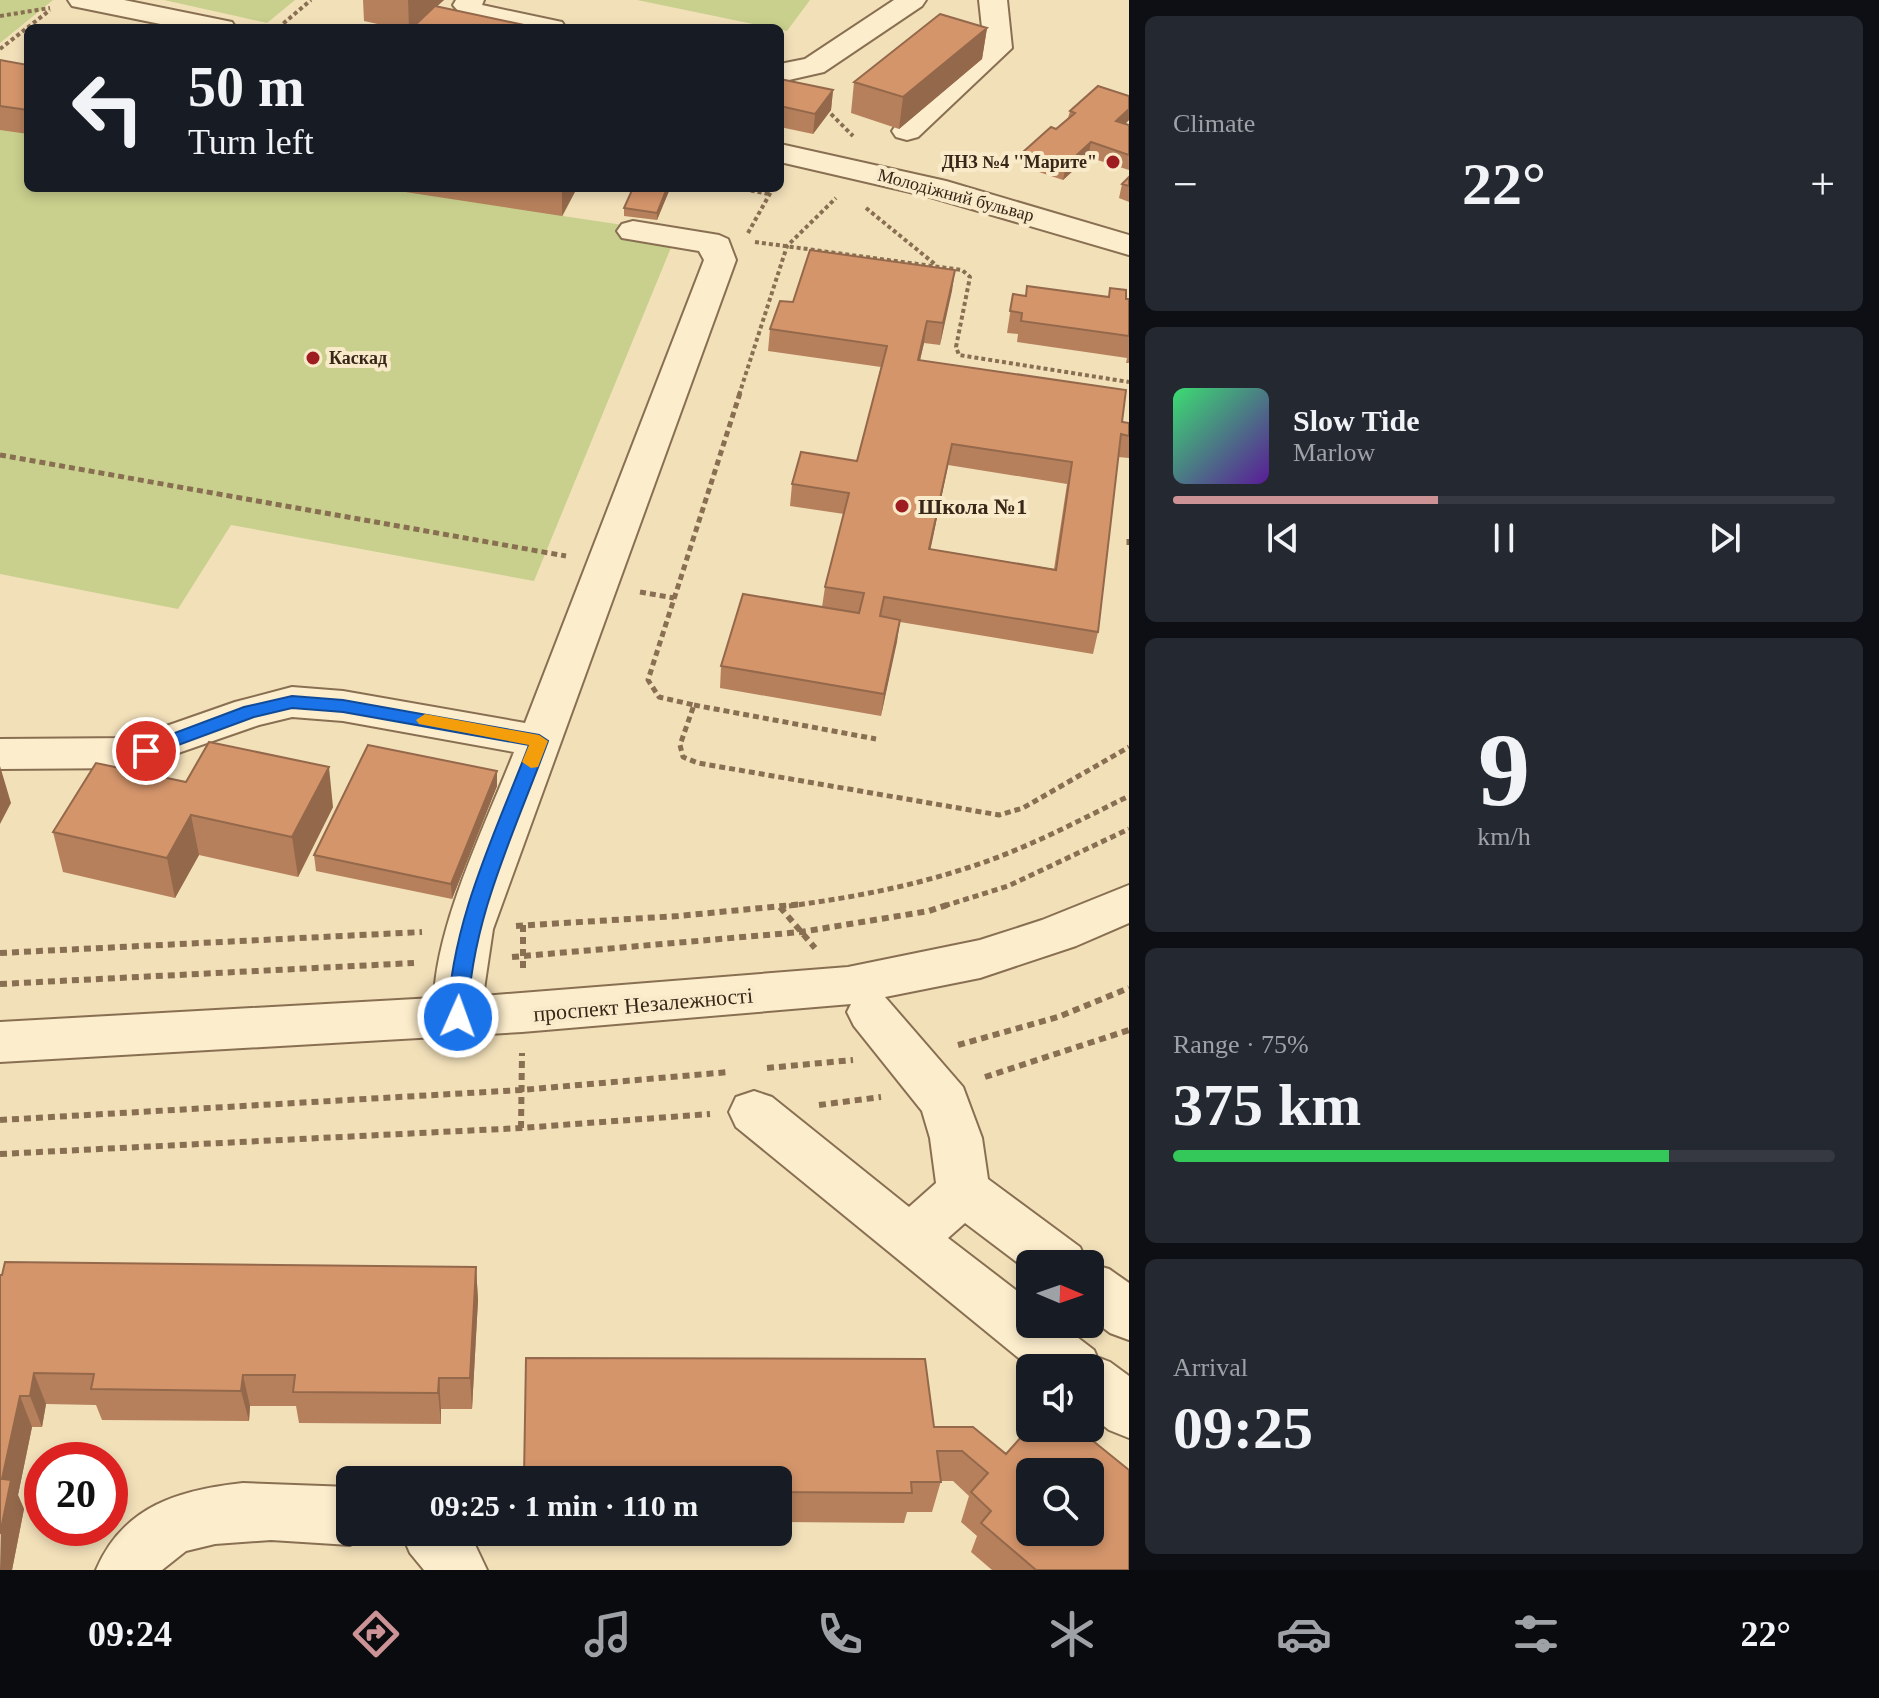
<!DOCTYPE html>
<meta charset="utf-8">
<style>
body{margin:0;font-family:Georgia,serif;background:#242831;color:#f1f3f6;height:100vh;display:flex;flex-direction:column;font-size:30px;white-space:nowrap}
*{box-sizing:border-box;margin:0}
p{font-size:26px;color:#9ea1a6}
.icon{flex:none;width:44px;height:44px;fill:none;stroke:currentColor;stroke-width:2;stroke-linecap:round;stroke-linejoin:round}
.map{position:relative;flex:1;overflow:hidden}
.sheet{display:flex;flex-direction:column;gap:16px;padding:16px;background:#0d0f14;width:750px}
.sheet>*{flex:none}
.banner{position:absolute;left:24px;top:24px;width:760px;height:168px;border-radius:12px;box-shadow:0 4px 12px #0003;background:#171b24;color:#f1f3f6;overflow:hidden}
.needle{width:52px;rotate:92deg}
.fabs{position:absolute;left:1016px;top:1250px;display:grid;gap:16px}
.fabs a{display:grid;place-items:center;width:88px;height:88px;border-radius:12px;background:#171b24;box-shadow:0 4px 12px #0003;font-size:40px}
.speed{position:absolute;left:24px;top:1442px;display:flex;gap:16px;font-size:40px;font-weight:700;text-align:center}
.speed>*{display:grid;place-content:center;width:104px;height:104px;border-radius:50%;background:#171b24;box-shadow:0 4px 12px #0003;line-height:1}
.speed .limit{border:12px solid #d22;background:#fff;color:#111}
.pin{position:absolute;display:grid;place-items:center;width:68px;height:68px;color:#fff;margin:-34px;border:4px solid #fff;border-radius:50%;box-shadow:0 2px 8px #0007}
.me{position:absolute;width:88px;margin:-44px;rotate:2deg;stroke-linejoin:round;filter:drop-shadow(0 0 6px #0008)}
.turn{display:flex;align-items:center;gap:28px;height:168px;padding:0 32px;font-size:36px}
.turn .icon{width:104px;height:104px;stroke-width:2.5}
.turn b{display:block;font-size:56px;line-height:68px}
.big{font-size:60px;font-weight:600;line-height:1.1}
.sheet .card{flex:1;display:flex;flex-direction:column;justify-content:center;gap:12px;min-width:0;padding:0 28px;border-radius:12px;background:#242831}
.sheet .dial{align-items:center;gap:0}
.dial b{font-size:104px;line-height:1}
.song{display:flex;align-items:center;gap:24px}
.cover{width:96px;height:96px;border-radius:12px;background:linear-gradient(135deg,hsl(140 70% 55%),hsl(270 70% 35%))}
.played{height:8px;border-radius:4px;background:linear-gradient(90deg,#cc9396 40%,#363941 40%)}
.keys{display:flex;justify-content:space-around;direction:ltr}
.heat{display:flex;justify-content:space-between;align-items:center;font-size:44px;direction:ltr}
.charge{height:12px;border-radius:6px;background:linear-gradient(90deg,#34c759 75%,#363941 0)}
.trip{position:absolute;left:336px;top:1466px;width:456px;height:80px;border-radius:12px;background:#171b24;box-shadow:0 4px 12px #0003;font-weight:600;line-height:80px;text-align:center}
.menu{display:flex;height:128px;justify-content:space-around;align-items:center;background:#090b0e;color:#9ea1a6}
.menu .icon{width:56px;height:56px}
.menu .active{color:#cc9396}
.menu b{font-size:36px;color:#f1f3f6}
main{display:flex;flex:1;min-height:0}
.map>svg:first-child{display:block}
.green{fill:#c9d08d}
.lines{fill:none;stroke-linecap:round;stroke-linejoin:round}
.minor-casing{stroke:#896f52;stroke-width:4}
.path-far2{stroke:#896f52;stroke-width:4;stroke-dasharray:4 3;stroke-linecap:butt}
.path-far1{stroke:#896f52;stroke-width:5;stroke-dasharray:6 4;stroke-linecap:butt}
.path{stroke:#896f52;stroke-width:6;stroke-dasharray:7 5;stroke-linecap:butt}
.minor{fill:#fcedcc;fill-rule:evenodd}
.wall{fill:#b6805c;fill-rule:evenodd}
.shaded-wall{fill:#94684b}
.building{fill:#d4956b;stroke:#94684b;stroke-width:2;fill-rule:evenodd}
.route{fill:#1a73e8;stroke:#114b97;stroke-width:2}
.slow{fill:#f59e0b}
.poi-dot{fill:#9e1d20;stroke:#f9eac9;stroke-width:3}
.labels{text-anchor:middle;stroke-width:8;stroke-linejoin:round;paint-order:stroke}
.far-poi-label{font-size:18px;font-weight:bold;fill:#372719;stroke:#f9eac9;text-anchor:end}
.far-street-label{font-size:18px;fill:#372719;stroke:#f9eac9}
.poi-label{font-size:22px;font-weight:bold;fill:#372719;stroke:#f9eac9;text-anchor:start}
.street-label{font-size:22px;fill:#372719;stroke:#f9eac9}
</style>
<main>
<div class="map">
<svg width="1129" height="1570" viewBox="0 0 1129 1570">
<rect width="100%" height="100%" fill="#f2e0b9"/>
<path class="green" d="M 0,0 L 53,0 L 0,43 Z
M 164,0 L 295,0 L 267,23 Z
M 637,0 L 810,0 L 787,31 Z
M 0,84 L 28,89 L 28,188 L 577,188 L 563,216 L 677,233 L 534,581 L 231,525 L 178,609 L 0,574 Z"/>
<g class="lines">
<g class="minor-casing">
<path id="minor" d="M 68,0 L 124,0 L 232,22 L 236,28 L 180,28 L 72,6 Z
M 456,0 L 484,0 L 482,5 L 562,22 L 566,28 C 535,28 472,32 453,5 Z
M 894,0 L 926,0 L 922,6 L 824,72 L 780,82 L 780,64 L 805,59 Z
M 979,0 L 1007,0 L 1012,48 L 918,137 L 907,140 L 896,137 L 892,131 L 896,125 L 984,46 Z
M 780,144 L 946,181 L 1129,235 L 1129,255 L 927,196 L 780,162 Z
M 633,221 L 719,235 L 728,239 L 736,260 L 493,929 L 483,996 L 848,967 L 980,940 L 1042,920 L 1129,885 L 1129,923 L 1076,946 L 980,978 L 885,997 L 963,1087 L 982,1138 L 988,1179 L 1080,1247 L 1087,1263 L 1109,1269 L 1129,1283 L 1129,1340 L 1110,1333 L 1090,1318 L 1090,1264 L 1030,1264 L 1030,1272 L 965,1223 L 948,1238 L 1030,1301 L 1030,1324 L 1060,1324 L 1094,1350 L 1097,1357 L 1110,1362 L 1129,1376 L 1129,1438 L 1109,1430 L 1090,1415 L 1090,1368 L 1031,1368 L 736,1127 L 729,1112 L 736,1097 L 754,1091 L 772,1097 L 909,1207 L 936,1183 L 930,1138 L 922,1111 L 854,1026 L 847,1012 L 851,1004 L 522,1032 L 0,1062 L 0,1022 L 434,998 C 437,922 486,824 514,752 L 343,721 L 292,717 L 259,725 L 135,768 L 0,769 L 0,739 L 132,738 L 235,702 L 292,687 L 343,691 L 525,723 L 704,260 L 699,251 L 622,238 L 617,231 L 622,224 Z
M 243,1483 L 350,1487 L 350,1532 L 373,1532 L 371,1536 L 350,1545 L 271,1540 L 215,1544 L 186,1551 L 162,1570 L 96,1570 C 123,1506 179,1490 243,1483 Z
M 401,1532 L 469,1532 L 487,1570 L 424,1570 L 410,1553 Z"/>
</g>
<path class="path-far2" d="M 0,16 L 50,8
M 278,28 L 311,0
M 0,49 L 50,10
M 826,109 L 853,136
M 737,188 L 769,194
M 866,208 L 936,265
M 748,233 L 773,188
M 755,242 L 962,270 L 970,277 L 956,347 L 959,355 L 1129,382
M 739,395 L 787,246 L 836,198"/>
<path class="path-far1" d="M 740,393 L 648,680 L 659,697 L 694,705 L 680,745 L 683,757 L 698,763 L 999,815 L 1023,808 L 1129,747
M 0,455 L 566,556
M 1129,539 L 1129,547
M 640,592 L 674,598
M 694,705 L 876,739
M 789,906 C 849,898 909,887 967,868 C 1024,850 1076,822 1129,796
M 944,906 L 1008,886 L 1129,829"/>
<path class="path" d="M 780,907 L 815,948
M 523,925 L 523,971
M 516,926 L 678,916 L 803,904
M 0,953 L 422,932
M 512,957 L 801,932 L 929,911 L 950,904
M 0,984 L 414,963
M 958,1045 L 1058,1017 L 1129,988
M 767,1068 L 853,1060
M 985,1077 L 1129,1030
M 819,1105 L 881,1097
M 0,1120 L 521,1090 L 729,1072
M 521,1128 L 522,1053
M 0,1154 L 521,1128 L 710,1114"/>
<use href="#minor" class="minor"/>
</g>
<path class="wall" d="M 363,0 L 444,0 L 436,7 L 538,28 L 396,28 L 364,21 Z
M 987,28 L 982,59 L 899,129 L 851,113 L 854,82 Z
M 0,60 L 28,65 L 28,134 L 0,130 Z
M 780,79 L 833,90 L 831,110 L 813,134 L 780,127 Z
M 1129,96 L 1129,120 L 1125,124 L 1129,125 L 1129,170 L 1088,157 L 1063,180 L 1021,166 L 1024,151 L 1056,129 L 1068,118 L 1070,111 Z
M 1129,177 L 1129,202 L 1119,198 L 1122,184 Z
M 379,188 L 577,188 L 562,216 Z
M 669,191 L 657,220 L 624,216 L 624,208 Z
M 955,270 L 940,345 L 924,343 L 920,360 L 1129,423 L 1129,458 L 1118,457 L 1098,632 L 1093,654 L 900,622 L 881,716 L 720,688 L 721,666 L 822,607 L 825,587 L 844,514 L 790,506 L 792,484 L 857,461 L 881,367 L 768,351 L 770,329 L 793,302 ZM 948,465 L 1067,484 L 1054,569 L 930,549 Z
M 1013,294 L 1026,296 L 1129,299 L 1129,363 L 1126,363 L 1127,358 L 1017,342 L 1018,334 L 1007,333 Z
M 497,771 L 497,786 L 452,899 L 316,871 L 314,855 Z
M 186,782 L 333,807 L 298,877 L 199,855 L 175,898 L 63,872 L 53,832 Z
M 476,1267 L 478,1300 L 472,1409 L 441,1409 L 441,1424 L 299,1423 L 296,1406 L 250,1406 L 249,1421 L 102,1420 L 96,1405 L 46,1404 L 42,1427 L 32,1427 L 18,1495 L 24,1509 L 12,1570 L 0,1275 Z
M 526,1358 L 934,1427 L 1129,1570 L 992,1570 L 971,1552 L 977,1536 L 961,1522 L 969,1496 L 953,1481 L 941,1481 L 932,1512 L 907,1512 L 904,1523 L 778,1522 L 778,1480 L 524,1480 Z"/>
<path class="shaded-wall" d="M 408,0 L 444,0 L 413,28 L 409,28 Z
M 987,28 L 982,59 L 899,129 L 903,97 Z
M 833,90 L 831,110 L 813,134 L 815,114 Z
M 1129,109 L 1129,120 L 1113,135 L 1116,121 Z
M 1091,142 L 1088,157 L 1063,180 L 1066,165 Z
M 563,188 L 577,188 L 562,216 L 562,190 Z
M 667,188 L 669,188 L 669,191 L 657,220 L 657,213 Z
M 955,270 L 952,291 L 940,345 L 943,323 Z
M 927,321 L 924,343 L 915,381 L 918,360 Z
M 952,444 L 948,465 L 926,571 L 929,549 Z
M 900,620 L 897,642 L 881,716 L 884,694 Z
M 0,766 L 11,803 L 0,824 Z
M 329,767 L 333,807 L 298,877 L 292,837 Z
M 497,771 L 497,786 L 452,899 L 451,884 Z
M 191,815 L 199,855 L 175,898 L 167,858 Z
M 476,1267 L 478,1300 L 472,1409 L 470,1378 Z
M 34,1373 L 46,1404 L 42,1427 L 30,1396 Z
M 243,1375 L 250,1406 L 249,1421 L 241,1391 Z
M 439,1378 L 441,1409 L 441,1424 L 438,1393 Z
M 20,1396 L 32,1427 L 18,1495 L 24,1509 L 12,1570 L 0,1570 L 2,1479 Z"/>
<path class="building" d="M 435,6 L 538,28 L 412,28 Z
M 940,14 L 987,28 L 903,97 L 854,82 Z
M 0,60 L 28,65 L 28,110 L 0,106 Z
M 780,79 L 833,90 L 815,114 L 780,106 Z
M 1098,86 L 1129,96 L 1129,109 L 1116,121 L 1129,125 L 1129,155 L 1091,142 L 1066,165 L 1024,151 L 1051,127 L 1056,129 L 1075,113 L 1070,111 Z
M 1129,177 L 1129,186 L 1122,184 Z
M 633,188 L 667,188 L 657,213 L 624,208 Z
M 810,250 L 955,270 L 943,323 L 927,321 L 918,360 L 1126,390 L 1122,422 L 1129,423 L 1129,436 L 1121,434 L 1098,632 L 884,597 L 880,616 L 900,620 L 884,694 L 721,666 L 743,594 L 859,613 L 864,593 L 825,587 L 849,493 L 792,484 L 801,452 L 857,461 L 887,346 L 770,329 L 780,301 L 793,302 ZM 952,444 L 1072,462 L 1056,570 L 929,549 Z
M 1027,286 L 1109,297 L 1110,288 L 1126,290 L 1126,299 L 1129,299 L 1129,336 L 1021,321 L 1022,313 L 1010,311 L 1013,294 L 1026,296 Z
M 209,742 L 329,767 L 292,837 L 191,815 L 167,858 L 53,832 L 96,763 L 186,782 Z
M 368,745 L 497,771 L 451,884 L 314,855 Z
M 5,1262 L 476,1267 L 470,1378 L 439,1378 L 438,1393 L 293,1392 L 295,1375 L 243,1375 L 241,1391 L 91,1389 L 94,1374 L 34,1373 L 30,1396 L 20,1396 L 2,1479 L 11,1480 L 0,1534 L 0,1275 L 2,1275 Z
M 526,1358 L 925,1359 L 934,1427 L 973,1427 L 1006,1454 L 1030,1427 L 1030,1428 L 1077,1428 L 1129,1470 L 1129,1570 L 1036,1570 L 981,1523 L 991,1511 L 971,1492 L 988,1473 L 962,1451 L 937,1451 L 941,1482 L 911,1482 L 912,1493 L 778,1492 L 778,1480 L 542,1480 L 542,1478 L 524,1478 ZM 1030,1472 L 1090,1472 L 1090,1532 L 1030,1532 Z"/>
<path class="route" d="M 292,696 L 343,700 L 539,735 L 548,741 C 515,831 470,921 468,1017 L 465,1023 L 451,1023 L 448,1017 C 451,922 495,834 529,745 L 343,712 L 292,708 L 254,717 L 146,757 L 137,751 L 140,746 L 244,707 Z"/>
<path class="slow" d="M 425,714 L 539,735 L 548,741 L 538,767 L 531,768 L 522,762 L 529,745 L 419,724 L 416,720 Z"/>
<g class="poi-dot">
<circle cx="1113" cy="162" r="8"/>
<circle cx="313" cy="358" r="8"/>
<circle cx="902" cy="506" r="8"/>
</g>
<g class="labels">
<g class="far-poi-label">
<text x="1097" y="168">ДНЗ №4 ''Марите"</text>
<text x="329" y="364" text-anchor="start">Каскад</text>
</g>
<g class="far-street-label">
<text transform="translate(956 195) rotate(15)" y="6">Молодіжний бульвар</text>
</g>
<g class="poi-label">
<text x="918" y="514">Школа №1</text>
</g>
<g class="street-label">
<text transform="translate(643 1004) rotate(-5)" y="8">проспект Незалежності</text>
</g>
</g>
</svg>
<div class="fabs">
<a><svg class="needle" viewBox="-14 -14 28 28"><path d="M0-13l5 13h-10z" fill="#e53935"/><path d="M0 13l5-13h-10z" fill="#9ea1a6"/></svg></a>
<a><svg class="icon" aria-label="sound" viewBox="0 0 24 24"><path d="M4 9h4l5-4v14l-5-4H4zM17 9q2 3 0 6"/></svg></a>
<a><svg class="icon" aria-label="search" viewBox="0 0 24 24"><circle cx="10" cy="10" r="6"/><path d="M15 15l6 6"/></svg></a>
</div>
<div class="speed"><div class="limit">20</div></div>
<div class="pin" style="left:146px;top:751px;background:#d93025"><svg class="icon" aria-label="arrive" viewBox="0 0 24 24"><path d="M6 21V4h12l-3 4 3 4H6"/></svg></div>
<svg class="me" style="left:458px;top:1017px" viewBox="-20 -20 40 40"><circle r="17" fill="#1a73e8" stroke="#fff" stroke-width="3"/><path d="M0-11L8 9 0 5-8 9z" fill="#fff"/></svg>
<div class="trip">09:25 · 1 min · 110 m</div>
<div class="banner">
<div class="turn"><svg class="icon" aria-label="left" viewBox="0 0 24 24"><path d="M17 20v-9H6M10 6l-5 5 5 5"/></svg><div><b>50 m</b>Turn left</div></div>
</div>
</div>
<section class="sheet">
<div class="card"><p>Climate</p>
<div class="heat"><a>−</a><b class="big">22°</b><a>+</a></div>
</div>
<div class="card">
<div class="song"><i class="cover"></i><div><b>Slow Tide</b><p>Marlow</p></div></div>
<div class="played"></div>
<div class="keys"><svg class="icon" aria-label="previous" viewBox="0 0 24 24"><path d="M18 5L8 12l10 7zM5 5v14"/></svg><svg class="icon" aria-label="pause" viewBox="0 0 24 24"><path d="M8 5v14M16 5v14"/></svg><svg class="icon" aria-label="next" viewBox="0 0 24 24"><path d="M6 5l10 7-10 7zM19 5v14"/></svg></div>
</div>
<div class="card dial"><b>9</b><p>km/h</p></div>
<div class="card"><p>Range · 75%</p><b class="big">375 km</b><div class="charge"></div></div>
<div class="card"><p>Arrival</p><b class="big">09:25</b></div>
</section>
</main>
<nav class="menu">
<b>09:24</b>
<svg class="icon active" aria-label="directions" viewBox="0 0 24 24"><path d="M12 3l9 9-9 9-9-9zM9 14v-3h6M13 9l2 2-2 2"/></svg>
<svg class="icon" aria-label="music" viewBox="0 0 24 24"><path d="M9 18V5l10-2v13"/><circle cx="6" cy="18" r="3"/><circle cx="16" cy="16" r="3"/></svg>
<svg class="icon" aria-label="phone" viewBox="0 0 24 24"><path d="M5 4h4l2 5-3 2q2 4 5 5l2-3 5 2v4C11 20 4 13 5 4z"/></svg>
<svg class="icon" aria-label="climate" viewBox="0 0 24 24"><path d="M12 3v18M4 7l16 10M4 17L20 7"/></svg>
<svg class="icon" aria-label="car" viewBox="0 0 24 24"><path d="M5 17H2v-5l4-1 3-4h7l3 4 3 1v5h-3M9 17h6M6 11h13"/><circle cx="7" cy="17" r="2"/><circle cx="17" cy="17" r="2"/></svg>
<svg class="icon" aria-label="filters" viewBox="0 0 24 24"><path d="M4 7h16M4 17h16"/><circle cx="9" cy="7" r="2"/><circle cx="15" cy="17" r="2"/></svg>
<b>22°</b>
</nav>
